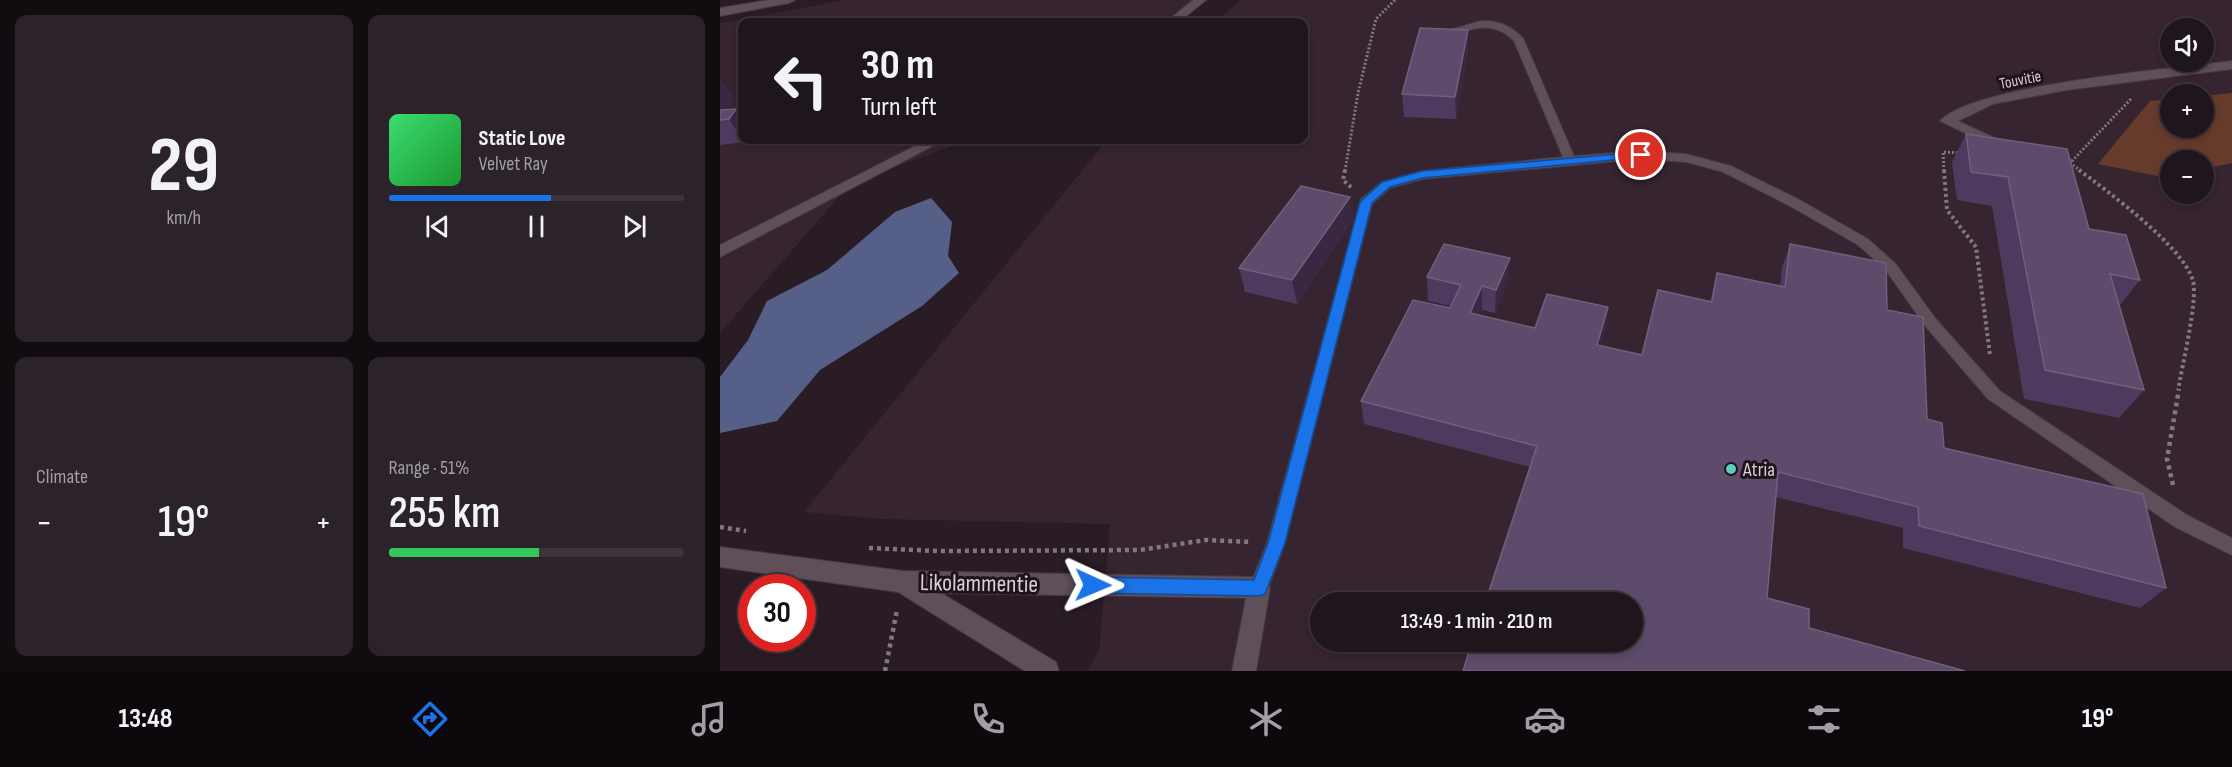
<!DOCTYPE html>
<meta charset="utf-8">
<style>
body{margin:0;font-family:"Sofia Sans Condensed",sans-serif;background:#2c2229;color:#f1f3f6;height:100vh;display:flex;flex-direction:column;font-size:22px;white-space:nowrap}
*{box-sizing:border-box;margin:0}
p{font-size:20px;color:#a19fa3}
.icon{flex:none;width:33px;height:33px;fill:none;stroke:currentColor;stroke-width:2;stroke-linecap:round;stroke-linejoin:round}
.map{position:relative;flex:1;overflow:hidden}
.drawer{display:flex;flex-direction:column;gap:15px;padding:15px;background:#110c0f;width:720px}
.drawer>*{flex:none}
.guide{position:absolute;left:18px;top:18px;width:570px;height:126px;border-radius:12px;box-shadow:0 3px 9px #0003,0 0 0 2px #3c343b;background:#1f151c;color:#f1f3f6;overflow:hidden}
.controls{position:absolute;left:1440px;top:18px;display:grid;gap:12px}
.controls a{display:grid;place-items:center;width:54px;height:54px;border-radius:50%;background:#1f151c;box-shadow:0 3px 9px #0003,0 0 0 2px #3c343b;font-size:30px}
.speed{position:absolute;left:18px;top:574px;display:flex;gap:12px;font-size:30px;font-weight:700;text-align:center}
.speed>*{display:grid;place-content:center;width:78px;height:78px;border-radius:50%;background:#1f151c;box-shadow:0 3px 9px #0003,0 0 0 2px #3c343b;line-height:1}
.speed .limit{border:9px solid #d22;background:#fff;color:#111}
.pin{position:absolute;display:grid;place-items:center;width:51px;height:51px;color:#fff;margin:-26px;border:3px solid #fff;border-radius:50%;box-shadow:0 2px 6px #0007}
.me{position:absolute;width:66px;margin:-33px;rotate:91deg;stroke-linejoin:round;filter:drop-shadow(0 0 4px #0008)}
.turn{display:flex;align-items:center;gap:21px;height:126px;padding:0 24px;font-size:27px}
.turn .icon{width:78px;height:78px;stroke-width:2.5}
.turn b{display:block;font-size:42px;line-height:51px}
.big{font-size:45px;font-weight:600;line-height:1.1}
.drawer .widget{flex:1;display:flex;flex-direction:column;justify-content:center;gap:9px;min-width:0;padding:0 21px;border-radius:12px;background:#2c2229}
.drawer .dial{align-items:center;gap:0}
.dial b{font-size:78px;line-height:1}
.song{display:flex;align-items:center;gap:18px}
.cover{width:72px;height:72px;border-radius:9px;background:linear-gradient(135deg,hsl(140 70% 55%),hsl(130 70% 35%))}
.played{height:6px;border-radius:3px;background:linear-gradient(90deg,#1a73e8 55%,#3c343b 55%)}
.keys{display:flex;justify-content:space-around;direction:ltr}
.heat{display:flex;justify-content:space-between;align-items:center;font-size:33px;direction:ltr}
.charge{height:9px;border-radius:4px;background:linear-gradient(90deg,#34c759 51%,#3c343b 0)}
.drawer .tiles{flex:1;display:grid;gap:15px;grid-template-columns:repeat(2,1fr)}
.trip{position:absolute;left:590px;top:592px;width:333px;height:60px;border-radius:30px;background:#1f151c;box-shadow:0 3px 9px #0003,0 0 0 2px #3c343b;font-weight:600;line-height:60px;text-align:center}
.tabs{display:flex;height:96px;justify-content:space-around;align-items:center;background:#0c080b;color:#a19fa3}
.tabs .icon{width:42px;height:42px}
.tabs .on{color:#1a73e8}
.tabs b{font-size:27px;color:#f1f3f6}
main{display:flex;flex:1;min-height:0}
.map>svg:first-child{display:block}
.built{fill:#362430;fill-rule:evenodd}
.forest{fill:#663b2b}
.water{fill:#565f88}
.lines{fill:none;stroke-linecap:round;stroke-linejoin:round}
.lane-casing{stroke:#453a42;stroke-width:2}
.street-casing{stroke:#453a42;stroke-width:2}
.secondary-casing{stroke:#453a42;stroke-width:2}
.path-far2{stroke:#82777f;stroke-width:3;stroke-dasharray:2 2;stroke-linecap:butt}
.path-far1{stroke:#82777f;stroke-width:4;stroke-dasharray:3 3;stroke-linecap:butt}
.path{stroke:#82777f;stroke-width:4.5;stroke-dasharray:4 4;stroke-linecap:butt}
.lane{fill:#5e4f59;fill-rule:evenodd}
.street{fill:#5e4f59;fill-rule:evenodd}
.secondary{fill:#5e4f59;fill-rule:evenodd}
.wall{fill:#4c3b5e}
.shaded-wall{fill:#382842}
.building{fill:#5c4b6b;stroke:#6f607b;stroke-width:1.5}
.route{fill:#1a73e8;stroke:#114b97;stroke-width:1.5}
.poi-dot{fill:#5ccebb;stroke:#1f121b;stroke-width:2}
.labels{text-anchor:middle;stroke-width:6;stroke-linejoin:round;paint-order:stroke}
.far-street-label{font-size:16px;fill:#d8cfd5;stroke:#1f121b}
.poi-label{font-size:20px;fill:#d8cfd5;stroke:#1f121b;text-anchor:start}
.near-street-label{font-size:24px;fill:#d8cfd5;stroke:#1f121b}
</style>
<main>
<section class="drawer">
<div class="tiles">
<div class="widget dial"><b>29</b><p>km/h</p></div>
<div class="widget">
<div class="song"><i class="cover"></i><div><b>Static Love</b><p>Velvet Ray</p></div></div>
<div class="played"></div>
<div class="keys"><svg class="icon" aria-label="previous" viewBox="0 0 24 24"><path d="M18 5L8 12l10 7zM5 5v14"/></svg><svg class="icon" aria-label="pause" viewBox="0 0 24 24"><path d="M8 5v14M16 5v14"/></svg><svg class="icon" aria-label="next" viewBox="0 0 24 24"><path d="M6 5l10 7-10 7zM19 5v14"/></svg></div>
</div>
<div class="widget"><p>Climate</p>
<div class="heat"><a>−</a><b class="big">19°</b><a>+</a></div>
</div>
<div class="widget"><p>Range · 51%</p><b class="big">255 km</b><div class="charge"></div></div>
</div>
</section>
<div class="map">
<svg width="1512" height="671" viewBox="0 0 1512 671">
<rect width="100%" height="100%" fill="#291c25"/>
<path class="built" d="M 125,0 L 487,0 L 460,22 L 22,22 L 22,140 L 249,140 L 131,183 L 0,333 L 0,23 Z
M 521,0 L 1512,0 L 1512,671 L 367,671 L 379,651 L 390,524 L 161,519 L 84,512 L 387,140 L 584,140 L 584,22 L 495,22 ZM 1450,28 L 1484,28 L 1484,62 L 1450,62 ZM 1450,94 L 1484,94 L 1484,128 L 1450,128 ZM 1450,160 L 1484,160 L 1484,194 L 1450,194 ZM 600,603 L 912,603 L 912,642 L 600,642 Z"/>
<path class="forest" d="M 1512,93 L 1512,163 L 1484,169 L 1484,160 L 1450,160 L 1450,175 L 1442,177 L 1378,164 L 1430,101 L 1450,99 L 1450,128 L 1484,128 L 1484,96 Z"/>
<path class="water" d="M 211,198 L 232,222 L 228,256 L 239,273 L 202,306 L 100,370 L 57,421 L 0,433 L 0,377 L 28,340 L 47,301 L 107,270 L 175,212 Z"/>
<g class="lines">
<g class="lane-casing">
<path id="lane" d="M 760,21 C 778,20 790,25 803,38 L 854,156 L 921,151 L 966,154 L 1011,166 L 1078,199 L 1148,239 L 1175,263 L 1216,319 L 1280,391 L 1467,515 L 1512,538 L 1512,555 L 1455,527 L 1268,399 L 1206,327 L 1165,269 L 1138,245 L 1068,205 L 1003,172 L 966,162 L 921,159 L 703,179 L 670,188 L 652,204 L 565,543 L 546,594 L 539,597 L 532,594 L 529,588 L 547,543 L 641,199 L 662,182 L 702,171 L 843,157 L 794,41 C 777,24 760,25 738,34 L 734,45 L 725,43 L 730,30 Z"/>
</g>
<g class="street-casing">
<path id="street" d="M 473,0 L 486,0 L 459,22 L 446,22 Z
M 1512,61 L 1512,69 L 1347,90 L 1273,104 L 1238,121 L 1281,141 L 1283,144 L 1281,147 L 1276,148 L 1220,121 C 1252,85 1457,68 1512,61 Z
M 207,140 L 224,140 L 0,257 L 0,245 Z
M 0,547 L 183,571 L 539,577 L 547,580 L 550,588 L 536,671 L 512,671 L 526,598 L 221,593 L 336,662 L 339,671 L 305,671 L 178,592 L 0,567 Z"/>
</g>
<g class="secondary-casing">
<path id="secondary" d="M 49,0 L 75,0 L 69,3 L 0,16 L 0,8 Z"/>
</g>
<path class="path-far2" d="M 625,171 L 638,93 L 656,19 L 675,0
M 1224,171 L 1223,152 L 1241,153
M 1361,171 L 1350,163 L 1411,99"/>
<path class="path-far1" d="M 625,170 L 623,180 L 632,188
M 1224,170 L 1227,210 L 1256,247 L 1270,355
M 1359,170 C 1387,191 1464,247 1473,281 C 1478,300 1462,367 1458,390"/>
<path class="path" d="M 1453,485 L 1447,459 L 1459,389
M 0,527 L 26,531
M 149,548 L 217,551 L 420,550 L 486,540 L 531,542
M 165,671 L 177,610"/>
<use href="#lane" class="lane"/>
<use href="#street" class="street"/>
<use href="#secondary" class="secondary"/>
</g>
<path class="wall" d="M 748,30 L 748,51 L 736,119 L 684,117 L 682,94 Z
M 0,79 L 14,99 L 6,110 L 22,118 L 22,140 L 27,140 L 26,142 L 0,145 Z
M 1246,134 L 1369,229 L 1420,280 L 1399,306 L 1424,390 L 1399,418 L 1304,399 L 1272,206 L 1237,200 L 1232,162 Z
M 630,197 L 633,220 L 577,304 L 525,292 L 519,268 Z
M 1070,244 L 1167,310 L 1207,419 L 1224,448 L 1446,588 L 1420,608 L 1183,548 L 1183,528 L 1056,497 L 743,671 L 810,467 L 644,424 L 641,401 L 731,306 L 708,301 L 707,277 L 789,281 L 775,313 L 762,310 L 760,315 L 815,328 L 888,307 L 885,330 L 880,345 L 922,355 L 990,301 L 997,273 L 1060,286 L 1062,268 Z"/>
<path class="shaded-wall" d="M 748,30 L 748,51 L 736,119 L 735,97 Z
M 0,79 L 14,99 L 0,119 Z
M 16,109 L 22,118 L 22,138 L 9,119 Z
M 630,197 L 633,220 L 577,304 L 572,280 Z
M 790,258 L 789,281 L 775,313 L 776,290 Z
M 762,286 L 762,310 L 750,337 L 750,313 Z
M 888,307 L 885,330 L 873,368 L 877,345 Z"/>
<path class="building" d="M 700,28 L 748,30 L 735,97 L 682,94 Z
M 16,109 L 9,119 L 0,120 L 0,110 Z
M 1246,134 L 1347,149 L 1369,229 L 1406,235 L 1420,280 L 1390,274 L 1424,390 L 1325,370 L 1288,177 L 1251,172 Z
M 581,186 L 630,197 L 572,280 L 519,268 Z
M 724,244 L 790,258 L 776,290 L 762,286 L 750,313 L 815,328 L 827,294 L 888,307 L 877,345 L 922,355 L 938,290 L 992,302 L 997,273 L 1065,287 L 1070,244 L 1166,263 L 1167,310 L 1203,317 L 1207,419 L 1222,423 L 1224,448 L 1423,494 L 1446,588 L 1199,526 L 1198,507 L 1058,472 L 1047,598 L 1089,609 L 1089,628 L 1245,671 L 743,671 L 752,642 L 912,642 L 912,603 L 765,603 L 817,446 L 641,401 L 693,300 L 730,308 L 741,285 L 707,277 Z"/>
<path class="route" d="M 921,152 L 925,153 L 925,157 L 703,178 L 670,187 L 652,203 L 565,543 L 545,594 L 539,596 L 373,593 L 367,591 L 364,585 L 367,579 L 373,577 L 534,580 L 548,543 L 640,202 L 662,182 L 702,171 Z"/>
<circle class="poi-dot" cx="1011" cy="469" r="6"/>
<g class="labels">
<g class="far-street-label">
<text transform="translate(1300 79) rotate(-11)" y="6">Touvitie</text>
</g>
<g class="poi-label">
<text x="1023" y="476">Atria</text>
</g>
<g class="near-street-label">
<text transform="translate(259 583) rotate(1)" y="8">Likolammentie</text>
</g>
</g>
</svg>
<div class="controls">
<a><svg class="icon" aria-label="sound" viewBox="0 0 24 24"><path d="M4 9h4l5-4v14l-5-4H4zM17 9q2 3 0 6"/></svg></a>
<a>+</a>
<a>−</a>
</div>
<div class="speed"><div class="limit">30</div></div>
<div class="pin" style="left:921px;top:155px;background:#d93025"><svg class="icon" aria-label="arrive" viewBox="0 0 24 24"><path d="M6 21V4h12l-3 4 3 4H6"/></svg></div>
<svg class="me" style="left:373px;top:585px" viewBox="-20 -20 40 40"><path d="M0-17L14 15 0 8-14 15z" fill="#1a73e8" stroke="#fff" stroke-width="4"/></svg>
<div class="trip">13:49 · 1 min · 210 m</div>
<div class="guide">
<div class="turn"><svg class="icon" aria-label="left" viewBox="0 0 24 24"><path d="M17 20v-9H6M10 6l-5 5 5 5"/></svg><div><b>30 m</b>Turn left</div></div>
</div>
</div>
</main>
<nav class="tabs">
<b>13:48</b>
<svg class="icon on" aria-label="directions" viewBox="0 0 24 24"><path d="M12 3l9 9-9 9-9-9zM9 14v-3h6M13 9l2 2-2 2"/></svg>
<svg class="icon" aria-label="music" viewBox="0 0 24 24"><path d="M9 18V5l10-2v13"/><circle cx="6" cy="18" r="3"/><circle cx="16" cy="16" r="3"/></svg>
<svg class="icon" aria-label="phone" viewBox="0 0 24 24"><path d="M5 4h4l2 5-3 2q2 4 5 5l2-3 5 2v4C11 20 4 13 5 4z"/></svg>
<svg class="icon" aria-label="climate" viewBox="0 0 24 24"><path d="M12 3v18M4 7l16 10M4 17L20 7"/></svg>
<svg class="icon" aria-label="car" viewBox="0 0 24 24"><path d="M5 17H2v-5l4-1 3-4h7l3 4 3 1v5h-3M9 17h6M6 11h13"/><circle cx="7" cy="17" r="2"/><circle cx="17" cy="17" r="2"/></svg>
<svg class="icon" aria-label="filters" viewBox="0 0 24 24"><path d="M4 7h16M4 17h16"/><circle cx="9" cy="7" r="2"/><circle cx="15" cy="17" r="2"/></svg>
<b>19°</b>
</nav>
